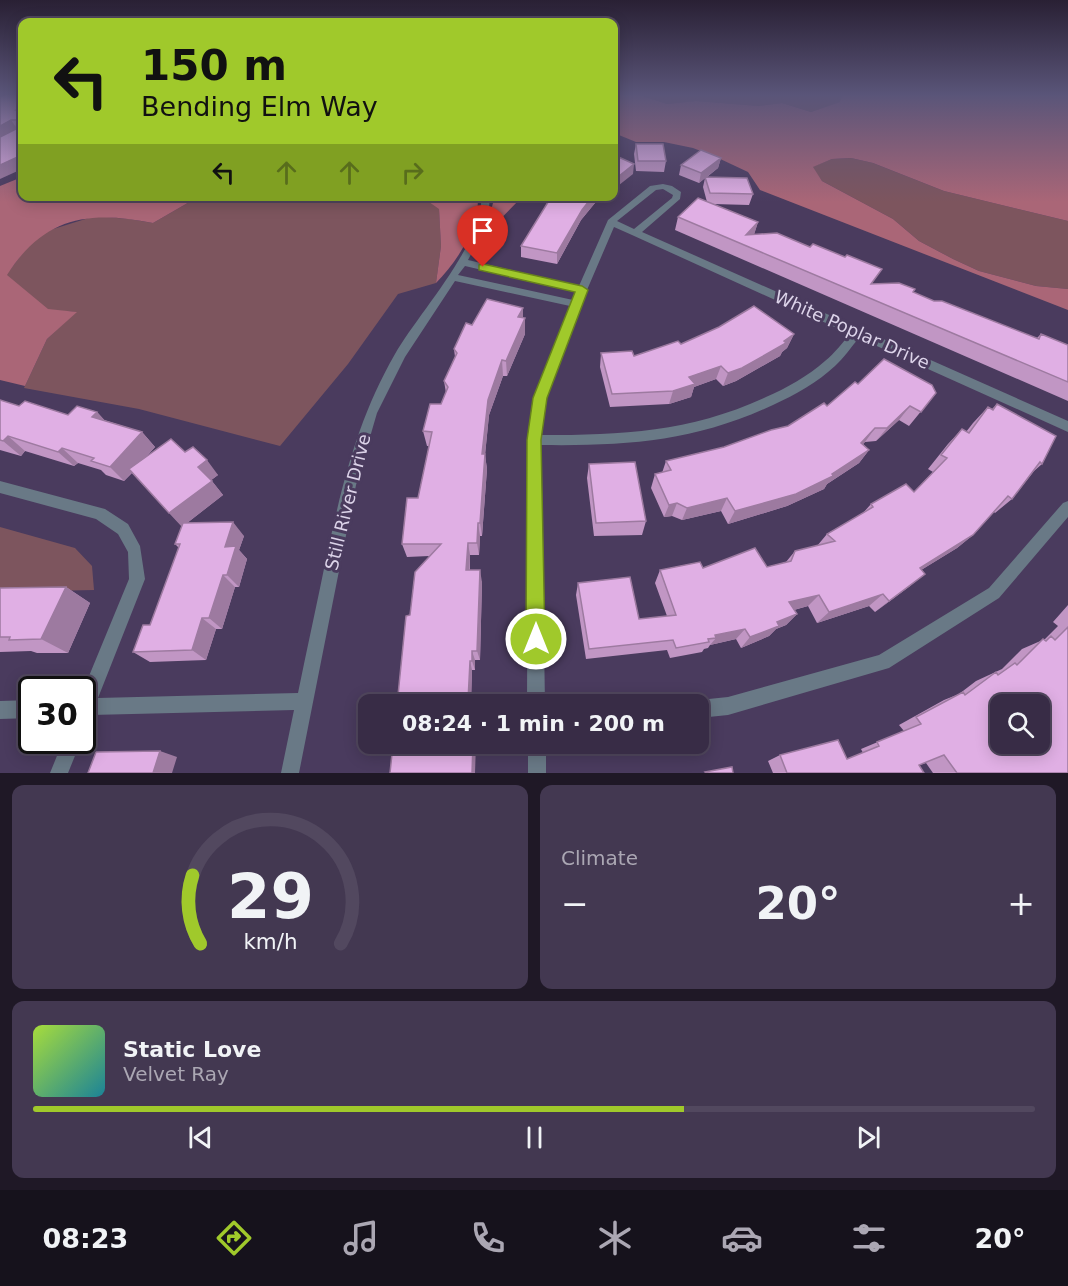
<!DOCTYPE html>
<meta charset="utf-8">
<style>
body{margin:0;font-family:"DejaVu Sans",sans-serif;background:#433851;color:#f1f3f6;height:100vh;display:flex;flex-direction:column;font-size:22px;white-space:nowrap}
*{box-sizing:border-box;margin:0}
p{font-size:20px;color:#aba7b3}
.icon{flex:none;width:33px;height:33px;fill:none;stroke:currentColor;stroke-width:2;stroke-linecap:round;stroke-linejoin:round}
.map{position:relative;height:773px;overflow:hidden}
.drawer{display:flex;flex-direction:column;gap:12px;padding:12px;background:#1f1826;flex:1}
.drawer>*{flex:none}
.top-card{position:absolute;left:18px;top:18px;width:600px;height:183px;border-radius:12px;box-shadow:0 3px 15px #0003,0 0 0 2px #52485f;background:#a0c92b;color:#111;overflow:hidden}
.tools{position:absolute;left:990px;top:694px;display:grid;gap:12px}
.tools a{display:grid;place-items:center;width:60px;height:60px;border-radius:12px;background:#382c46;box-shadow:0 3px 15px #0003,0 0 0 2px #52485f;font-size:30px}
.speed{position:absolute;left:18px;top:676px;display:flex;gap:12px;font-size:30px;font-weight:700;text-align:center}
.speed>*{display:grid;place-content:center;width:78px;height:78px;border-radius:50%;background:#382c46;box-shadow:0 3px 15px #0003,0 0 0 2px #52485f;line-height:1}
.speed .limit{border:3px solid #111;border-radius:9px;background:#fff;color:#111}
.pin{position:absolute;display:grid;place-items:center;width:51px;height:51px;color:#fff;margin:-62px -26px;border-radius:50% 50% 50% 0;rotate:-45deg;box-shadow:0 0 6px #0007}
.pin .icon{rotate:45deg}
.me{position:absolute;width:66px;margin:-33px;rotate:0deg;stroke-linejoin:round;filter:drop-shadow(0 0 4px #0008)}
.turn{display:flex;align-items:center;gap:21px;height:126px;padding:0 24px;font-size:27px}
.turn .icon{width:78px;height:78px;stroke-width:2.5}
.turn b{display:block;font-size:42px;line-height:51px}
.lanes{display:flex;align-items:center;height:57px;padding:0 24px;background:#0003;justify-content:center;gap:30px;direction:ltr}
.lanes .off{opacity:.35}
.big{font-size:45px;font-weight:800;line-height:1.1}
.drawer .tile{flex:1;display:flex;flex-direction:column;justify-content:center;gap:9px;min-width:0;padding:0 21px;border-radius:12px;background:#433851}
.drawer .dial{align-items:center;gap:0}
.dial svg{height:156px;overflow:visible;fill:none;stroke:#52485f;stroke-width:7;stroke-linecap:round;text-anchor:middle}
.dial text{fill:#f1f3f6;stroke:none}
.song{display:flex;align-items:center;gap:18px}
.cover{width:72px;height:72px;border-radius:9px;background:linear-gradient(135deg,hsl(80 70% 55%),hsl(190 70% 35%))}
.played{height:6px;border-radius:3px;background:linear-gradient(90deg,#a0c92b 65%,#52485f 65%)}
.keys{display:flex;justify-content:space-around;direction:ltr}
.heat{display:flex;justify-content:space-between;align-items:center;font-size:33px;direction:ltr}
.drawer .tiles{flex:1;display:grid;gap:12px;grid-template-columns:1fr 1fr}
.tile:last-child{grid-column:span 2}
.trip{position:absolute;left:358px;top:694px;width:351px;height:60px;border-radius:12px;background:#382c46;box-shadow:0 3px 15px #0003,0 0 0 2px #52485f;font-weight:800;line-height:60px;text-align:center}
.menu{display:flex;height:96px;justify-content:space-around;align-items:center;background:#16121c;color:#aba7b3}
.menu .icon{width:42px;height:42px}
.menu .selected{color:#a0c92b}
.menu b{font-size:27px;color:#f1f3f6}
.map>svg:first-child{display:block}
.green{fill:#7d555e}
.forest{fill:#a67}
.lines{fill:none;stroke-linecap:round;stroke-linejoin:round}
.minor{fill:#697986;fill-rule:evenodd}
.wall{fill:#c196c4}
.shaded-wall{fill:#9d7aa0}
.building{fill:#e0afe4;stroke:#9d7aa0;stroke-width:1.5;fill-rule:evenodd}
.route{fill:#a0c92b;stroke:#68831c;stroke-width:1.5}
.labels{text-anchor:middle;stroke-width:6;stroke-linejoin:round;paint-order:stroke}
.street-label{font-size:18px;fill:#dcd3e9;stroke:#4a3b5e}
</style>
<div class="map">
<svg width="1068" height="773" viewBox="0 0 1068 773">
<rect width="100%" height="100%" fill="#4a3b5e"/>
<path class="green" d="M 636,94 L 843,94 L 841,102 L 811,112 L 782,103 L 759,106 L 696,101 L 667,104 Z
M 851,158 L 873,163 L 944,191 L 1068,221 L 1068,289 L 1036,286 L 979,271 L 953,259 L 919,241 L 893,219 L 822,181 L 812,167 L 832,159 Z
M 422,196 L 439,208 L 441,246 L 436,283 L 398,294 L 348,364 L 280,446 L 139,409 L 24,388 L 47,339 L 76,312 L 48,310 L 6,275 L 29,245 L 47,231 L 95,216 L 129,219 L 153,223 L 198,197 Z
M 0,527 L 75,548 L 92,566 L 94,590 L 0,592 Z"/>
<path class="forest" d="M 614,94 L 636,94 L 667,104 L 696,101 L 759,106 L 782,103 L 811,112 L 840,102 L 843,94 L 1068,94 L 1068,221 L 944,191 L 873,163 L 851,158 L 832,159 L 813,167 L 822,181 L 893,219 L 919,241 L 953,259 L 979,271 L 1036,286 L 1068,289 L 1068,310 L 760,190 L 748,172 L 716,157 L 693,148 L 664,142 L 636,142 L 614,133 Z
M 22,177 L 22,196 L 198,197 L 153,223 C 88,210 44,217 7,275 L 48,309 L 77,312 L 47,339 L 25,386 L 0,380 L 0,186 Z
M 422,197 L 478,197 C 479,228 457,262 436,283 L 441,246 L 439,209 Z
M 492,197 L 522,197 L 484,236 L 493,203 Z"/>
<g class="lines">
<path class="minor" d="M 663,184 L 672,186 L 681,192 L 680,199 L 642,232 L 1068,421 L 1068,432 L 859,338 C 851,347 844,358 835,366 C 818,382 795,395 773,405 C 694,442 626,446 541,445 L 545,705 L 527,705 L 528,440 L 534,398 L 570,306 L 455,281 L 405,357 L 377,413 L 356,485 L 299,773 L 281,773 L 294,710 L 91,715 L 88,721 L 82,724 L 82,693 L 129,579 L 128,552 L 118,534 L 96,519 L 0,493 L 0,481 L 105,509 L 128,524 L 140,546 L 145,579 L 98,698 L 298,693 C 307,648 317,604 326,559 C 342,485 357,420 395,354 C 417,315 486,240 481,196 L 489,196 C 492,219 478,241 468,260 L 579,286 L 608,220 L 650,186 ZM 663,189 L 673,195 L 672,198 L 634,229 L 617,221 L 656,190 ZM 614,227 L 632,235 L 850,334 C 842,343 835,353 825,361 C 808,376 787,388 766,397 C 690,432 624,435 541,435 L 546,398 L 581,304 ZM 465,266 L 576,292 L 573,300 L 458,275 Z
M 1068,501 L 1068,517 L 999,598 L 889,668 L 728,715 L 699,718 L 699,705 L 692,705 L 699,700 L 728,697 L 879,655 L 989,588 L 1063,503 Z
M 32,700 L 32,718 L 0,719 L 0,701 Z
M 63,741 L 81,741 L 68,773 L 50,773 Z
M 528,744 L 546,744 L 546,773 L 528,773 Z"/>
</g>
<path class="wall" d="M 6,94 L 22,94 L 22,169 L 18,172 Z
M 636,144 L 666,161 L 664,172 L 636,171 L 634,154 Z
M 721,158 L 718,168 L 707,177 L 753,194 L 749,205 L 713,204 L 758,222 L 754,234 L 873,284 L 913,292 L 934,301 L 1037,338 L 1041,334 L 1068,345 L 1068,401 L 675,230 L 678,217 L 707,202 L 703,187 L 705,178 L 699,183 L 679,175 L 681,165 Z
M 550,196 L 604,196 L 595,203 L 581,220 L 557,264 L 521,257 L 521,246 L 548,202 L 548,199 Z
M 523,318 L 525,318 L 525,334 L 507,376 L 503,376 L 489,415 L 485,455 L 487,469 L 482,536 L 480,536 L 479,555 L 470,555 L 470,570 L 482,582 L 480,660 L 475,660 L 475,670 L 472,670 L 471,700 L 474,705 L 410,615 L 429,556 L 407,557 L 402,544 L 418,498 L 429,446 L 427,446 L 423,431 L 441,404 L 446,393 L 444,381 L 455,357 L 454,349 L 472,325 Z
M 794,334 L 787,348 L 782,352 L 780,356 L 736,381 L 723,386 L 716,379 L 694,387 L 691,397 L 669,404 L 610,407 L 600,367 L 601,353 L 634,356 L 681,344 Z
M 858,384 L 936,393 L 909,426 L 899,420 L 876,441 L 865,442 L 863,444 L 869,450 L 859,463 L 827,484 L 824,489 L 787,506 L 728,524 L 721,511 L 682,520 L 672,516 L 664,517 L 651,488 L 655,474 L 662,473 L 666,461 L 724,447 L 788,426 L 827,406 Z
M 0,400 L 19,406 L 68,415 L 97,412 L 104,420 L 142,432 L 155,447 L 146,457 L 185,452 L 218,475 L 211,480 L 223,495 L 187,523 L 244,536 L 239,550 L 247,559 L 239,587 L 235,587 L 222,629 L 216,629 L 206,660 L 150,662 L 133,652 L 150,625 L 179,548 L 175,544 L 182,526 L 132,473 L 124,481 L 106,475 L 101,470 L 78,463 L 74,466 L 25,451 L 21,456 L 0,450 Z
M 997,404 L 1042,464 L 1034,471 L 1012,499 L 995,513 L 994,512 L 973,535 L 957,548 L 921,570 L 910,586 L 875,612 L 869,606 L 817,623 L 808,606 L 794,610 L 797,614 L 786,625 L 776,629 L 769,636 L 741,648 L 736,639 L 710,645 L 708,648 L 704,649 L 702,652 L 670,658 L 667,650 L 586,659 L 576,595 L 578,583 L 639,619 L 667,616 L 655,583 L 660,570 L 703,568 L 767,567 L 786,562 L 795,551 L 817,546 L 827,534 L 863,513 L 871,504 L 914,492 L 933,472 L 928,469 L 948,444 L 962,429 L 966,432 L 973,423 L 988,407 L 992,409 Z
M 589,464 L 646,521 L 642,535 L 594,536 L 587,478 Z
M 66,587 L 90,603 L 68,653 L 37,653 L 31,651 L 0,652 L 0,588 Z
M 1068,605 L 1068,773 L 933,773 L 926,763 L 919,765 L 924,773 L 773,773 L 768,761 L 780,755 L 847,759 L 863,753 L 861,749 L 904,731 L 899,725 L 944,700 L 959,694 L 976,681 L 1002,669 L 1022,649 L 1045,639 L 1058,626 L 1053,622 Z"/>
<path class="shaded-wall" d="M 22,106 L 22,120 L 16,110 Z
M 11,120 L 18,130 L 0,140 L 0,126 Z
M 22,155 L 22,169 L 0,179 L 0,165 Z
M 721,158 L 718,168 L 699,183 L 701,173 Z
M 634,164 L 633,174 L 614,189 L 614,180 Z
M 593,196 L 604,196 L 595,203 L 581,220 L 557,264 L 557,253 L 582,210 Z
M 758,222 L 754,235 L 746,235 Z
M 523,308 L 523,322 L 525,318 L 525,334 L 507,376 L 506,361 L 518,317 Z
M 794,334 L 787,348 L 782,352 L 780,356 L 736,381 L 723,386 L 728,373 L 784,341 Z
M 502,360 L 503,376 L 489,415 L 485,455 L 487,469 L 482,536 L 480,523 L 482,454 L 488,400 Z
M 721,366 L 716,379 L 694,387 L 691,397 L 669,404 L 673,391 L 689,377 Z
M 910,406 L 899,420 L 876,441 L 887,428 Z
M 97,412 L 111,427 L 92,417 Z
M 875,428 L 865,442 L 851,456 L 861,443 Z
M 142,432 L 155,447 L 124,481 L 110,467 Z
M 8,436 L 25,451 L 21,456 L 3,441 Z
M 62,448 L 78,463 L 74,466 L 58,452 Z
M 869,450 L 859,463 L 827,484 L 824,489 L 787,506 L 728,524 L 735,511 L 832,474 Z
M 207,460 L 218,475 L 209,482 L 198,467 Z
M 212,481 L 223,495 L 182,527 L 169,513 Z
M 727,498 L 721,511 L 682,520 L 687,508 Z
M 677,503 L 672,516 L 664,517 L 669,505 Z
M 233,522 L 244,536 L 239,550 L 247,559 L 239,587 L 227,575 L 225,547 Z
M 478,523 L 480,536 L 479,555 L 477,543 Z
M 973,535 L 957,548 L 905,580 L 920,568 Z
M 468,543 L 470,555 L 469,582 L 466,570 Z
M 480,570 L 482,582 L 480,660 L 477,651 Z
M 925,574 L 910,586 L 875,612 L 889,601 Z
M 223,575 L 235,587 L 222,629 L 209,618 Z
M 66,587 L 90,603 L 68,653 L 41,639 Z
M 883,594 L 869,606 L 817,623 L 829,612 Z
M 819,595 L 808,606 L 779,614 L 789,602 Z
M 797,614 L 786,625 L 776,629 L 769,636 L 741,648 L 750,637 L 777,622 Z
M 202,618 L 216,629 L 206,660 L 192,650 Z
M 745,629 L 736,639 L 710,645 L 716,638 L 715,635 Z
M 472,651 L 475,660 L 475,670 L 472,661 Z
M 470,661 L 472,670 L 471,705 L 468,701 Z
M 473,744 L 476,744 L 475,773 L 472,773 Z
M 160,751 L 177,757 L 172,773 L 153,773 Z"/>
<path class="building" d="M 6,94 L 22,94 L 22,100 L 20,102 L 22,102 L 22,106 L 16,110 L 22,111 L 22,155 L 0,165 L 0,137 L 16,129 L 17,120 L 11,120 L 0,126 L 0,97 Z
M 636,144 L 663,144 L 666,161 L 638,161 Z
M 701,150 L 721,158 L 701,173 L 681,165 Z
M 614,155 L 634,164 L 614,180 Z
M 705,177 L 747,178 L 753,194 L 710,193 Z
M 550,196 L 593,196 L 582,210 L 557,253 L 521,246 L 550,199 L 548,199 Z
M 698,198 L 758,222 L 746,235 L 777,233 L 810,247 L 813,244 L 845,257 L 847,255 L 882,269 L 871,284 L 899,283 L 915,289 L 913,292 L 934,301 L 942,301 L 1039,339 L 1041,334 L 1068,345 L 1068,382 L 678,217 Z
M 487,299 L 523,308 L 518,317 L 525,318 L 506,361 L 502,360 L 488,400 L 482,454 L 485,454 L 480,523 L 478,523 L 477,543 L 468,543 L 466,570 L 480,570 L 477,651 L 472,651 L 472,661 L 470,661 L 468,701 L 472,700 L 472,705 L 397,705 L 406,616 L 410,615 L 415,572 L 441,544 L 402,544 L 407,498 L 418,498 L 432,432 L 423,431 L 430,404 L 441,404 L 448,387 L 444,381 L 457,353 L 454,349 L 466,323 L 472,325 Z
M 754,306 L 794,334 L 784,341 L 786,343 L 742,368 L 728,373 L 721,366 L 689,377 L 695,384 L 673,391 L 612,394 L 601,353 L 632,351 L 634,356 L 678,341 L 681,344 L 719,327 Z
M 884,359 L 932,385 L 936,393 L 921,412 L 910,406 L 887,428 L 875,428 L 861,443 L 869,450 L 832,474 L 833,476 L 796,494 L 735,511 L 727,498 L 687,508 L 677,503 L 669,505 L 655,474 L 671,470 L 666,461 L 724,447 L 771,430 L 788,426 L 824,403 L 827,406 L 855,382 L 858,384 Z
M 0,400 L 19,406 L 25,401 L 68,415 L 77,406 L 97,412 L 92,417 L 142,432 L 110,467 L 91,461 L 94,458 L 62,448 L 58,452 L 8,436 L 3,441 L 0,440 Z
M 997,404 L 1056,436 L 1042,464 L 1040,462 L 1012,499 L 1008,496 L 973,535 L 920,568 L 925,574 L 889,601 L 883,594 L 829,612 L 819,595 L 789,602 L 797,614 L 777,622 L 779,626 L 750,637 L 745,629 L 715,635 L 716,638 L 708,639 L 709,642 L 676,648 L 673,640 L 589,649 L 578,583 L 630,577 L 639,619 L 676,615 L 660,570 L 700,562 L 703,568 L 755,548 L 767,567 L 791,561 L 795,551 L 835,541 L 827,534 L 873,507 L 871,504 L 906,484 L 914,492 L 947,458 L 941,455 L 962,429 L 969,433 L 988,407 L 993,410 Z
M 171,439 L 185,452 L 193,447 L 207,460 L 198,467 L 212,481 L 169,513 L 129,469 Z
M 635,462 L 646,521 L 596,523 L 589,464 Z
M 233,522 L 225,547 L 236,546 L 227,575 L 223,575 L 209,618 L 202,618 L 192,650 L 133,652 L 143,625 L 150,625 L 180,544 L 175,544 L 183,523 Z
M 66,587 L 41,639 L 9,640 L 10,637 L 0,637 L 0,588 Z
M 1068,627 L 1068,773 L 957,773 L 944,755 L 919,765 L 924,773 L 787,773 L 780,755 L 838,740 L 847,759 L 879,746 L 877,742 L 921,724 L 916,717 L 963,692 L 965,695 L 996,672 L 998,675 L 1015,663 L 1017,665 L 1043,639 L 1046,641 L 1051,636 L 1055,640 ZM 1000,705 L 1040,705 L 1040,744 L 1000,744 Z
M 393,744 L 473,744 L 472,773 L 390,773 Z
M 160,751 L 153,773 L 88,773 L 96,752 Z
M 732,767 L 733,773 L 706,773 L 705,772 Z"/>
<linearGradient id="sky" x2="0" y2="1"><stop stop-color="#292034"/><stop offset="0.47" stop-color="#5a5579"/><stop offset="1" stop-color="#5a5579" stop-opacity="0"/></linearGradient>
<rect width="1068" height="202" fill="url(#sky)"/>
<path class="route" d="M 483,264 L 582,286 L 588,290 L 547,398 L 541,440 L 545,639 L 542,645 L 536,648 L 529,645 L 526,639 L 527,440 L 533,398 L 575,292 L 479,270 L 479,265 Z"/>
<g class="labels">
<g class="street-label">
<text transform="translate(852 330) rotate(24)" y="6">White Poplar Drive</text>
<text transform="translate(348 502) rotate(-76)" y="6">Still River Drive</text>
</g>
</g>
</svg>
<div class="tools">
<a><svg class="icon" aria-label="search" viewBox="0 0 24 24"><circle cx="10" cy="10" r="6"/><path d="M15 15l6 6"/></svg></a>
</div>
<div class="speed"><div class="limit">30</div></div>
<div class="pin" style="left:483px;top:267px;background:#d93025"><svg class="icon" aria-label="arrive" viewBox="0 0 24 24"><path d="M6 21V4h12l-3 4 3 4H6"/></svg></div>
<svg class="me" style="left:536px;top:639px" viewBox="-20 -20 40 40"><circle r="17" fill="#a0c92b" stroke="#fff" stroke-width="3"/><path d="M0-11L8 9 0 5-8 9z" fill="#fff"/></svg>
<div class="trip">08:24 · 1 min · 200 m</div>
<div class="top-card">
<div class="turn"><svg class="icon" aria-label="left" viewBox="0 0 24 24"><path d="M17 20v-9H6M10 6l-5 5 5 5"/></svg><div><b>150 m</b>Bending Elm Way</div></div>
<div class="lanes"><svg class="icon" aria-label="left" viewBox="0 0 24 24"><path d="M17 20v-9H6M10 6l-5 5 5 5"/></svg><svg class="icon off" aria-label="ahead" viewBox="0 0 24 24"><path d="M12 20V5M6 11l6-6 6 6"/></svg><svg class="icon off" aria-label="ahead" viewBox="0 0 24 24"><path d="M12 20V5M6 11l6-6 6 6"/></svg><svg class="icon off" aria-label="right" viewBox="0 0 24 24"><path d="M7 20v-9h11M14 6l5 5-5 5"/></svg></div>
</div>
</div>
<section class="drawer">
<div class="tiles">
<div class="tile dial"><svg viewBox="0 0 100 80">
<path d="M14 69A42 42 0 1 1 86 69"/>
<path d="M14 69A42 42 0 0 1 10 34" stroke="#a0c92b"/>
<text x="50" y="56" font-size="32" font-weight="700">29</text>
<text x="50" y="72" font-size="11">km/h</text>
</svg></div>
<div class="tile"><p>Climate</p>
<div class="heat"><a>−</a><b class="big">20°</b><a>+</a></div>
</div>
<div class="tile">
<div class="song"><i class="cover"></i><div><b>Static Love</b><p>Velvet Ray</p></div></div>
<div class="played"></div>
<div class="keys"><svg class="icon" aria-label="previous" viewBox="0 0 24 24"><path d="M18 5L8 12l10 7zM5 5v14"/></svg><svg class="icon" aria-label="pause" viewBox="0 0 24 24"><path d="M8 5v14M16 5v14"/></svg><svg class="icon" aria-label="next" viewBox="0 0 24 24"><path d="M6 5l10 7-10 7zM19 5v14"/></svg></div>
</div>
</div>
</section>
<nav class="menu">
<b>08:23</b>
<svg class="icon selected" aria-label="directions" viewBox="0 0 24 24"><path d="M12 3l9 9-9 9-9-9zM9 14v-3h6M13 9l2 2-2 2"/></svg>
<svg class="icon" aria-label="music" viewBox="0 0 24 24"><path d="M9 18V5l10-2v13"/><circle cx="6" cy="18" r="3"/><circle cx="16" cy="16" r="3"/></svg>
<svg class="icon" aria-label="phone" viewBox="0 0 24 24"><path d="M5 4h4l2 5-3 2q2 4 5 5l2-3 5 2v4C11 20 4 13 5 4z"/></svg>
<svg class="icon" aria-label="climate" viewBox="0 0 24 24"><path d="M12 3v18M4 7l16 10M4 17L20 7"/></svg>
<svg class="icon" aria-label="car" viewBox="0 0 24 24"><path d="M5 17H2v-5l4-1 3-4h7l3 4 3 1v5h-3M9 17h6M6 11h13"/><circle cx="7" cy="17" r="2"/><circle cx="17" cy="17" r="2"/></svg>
<svg class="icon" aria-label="filters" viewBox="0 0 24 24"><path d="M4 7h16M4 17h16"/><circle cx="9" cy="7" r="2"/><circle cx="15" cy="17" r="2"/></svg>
<b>20°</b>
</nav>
